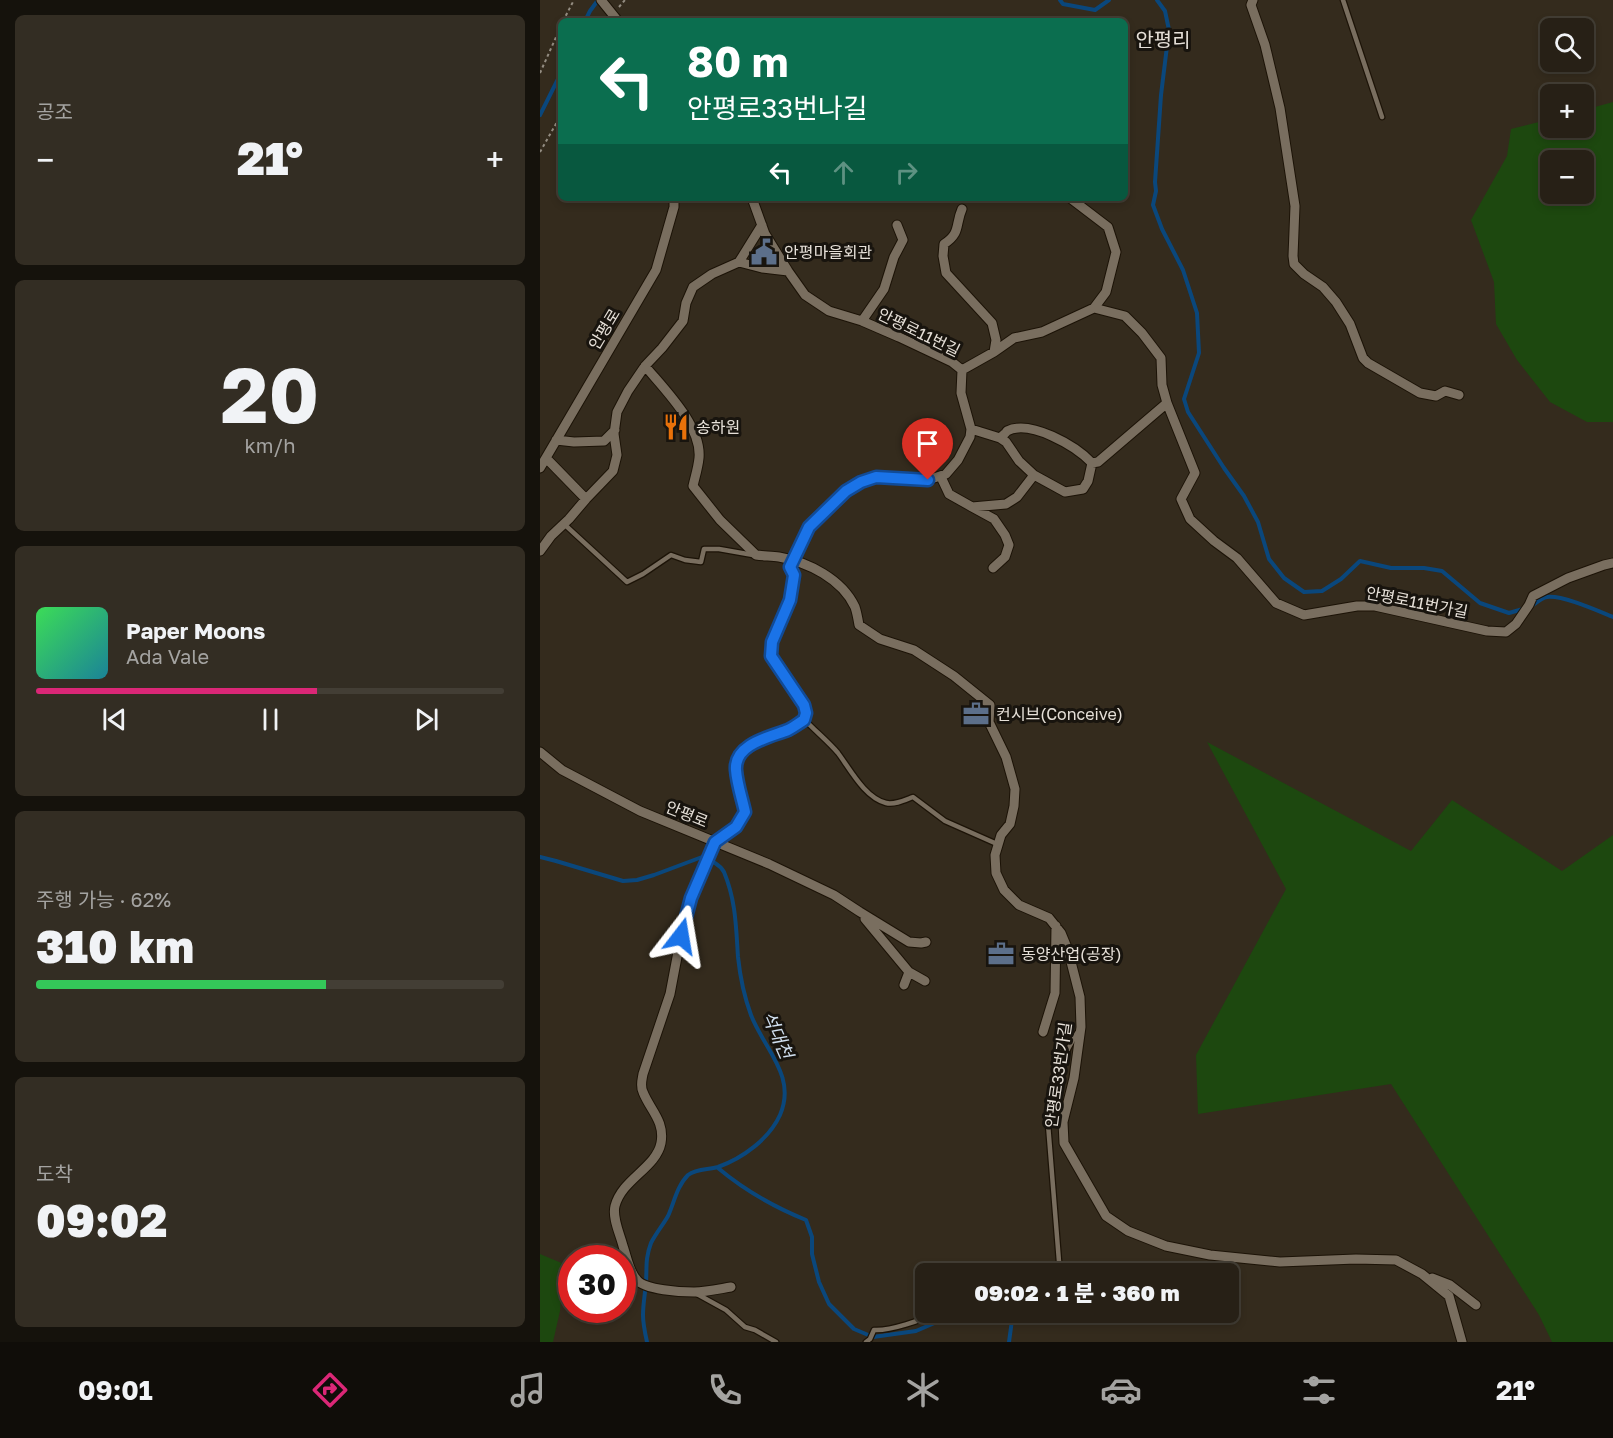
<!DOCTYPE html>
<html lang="ko">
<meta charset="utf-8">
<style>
body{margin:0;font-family:"Golos Text","Noto Sans KR",sans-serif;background:#332d23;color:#f1f3f6;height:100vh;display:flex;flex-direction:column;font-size:22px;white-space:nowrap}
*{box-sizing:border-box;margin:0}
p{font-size:20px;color:#a4a3a1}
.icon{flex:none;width:33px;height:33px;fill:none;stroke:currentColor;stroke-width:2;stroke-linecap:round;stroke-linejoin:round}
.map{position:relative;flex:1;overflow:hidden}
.details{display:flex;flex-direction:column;gap:15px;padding:15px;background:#15120c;width:540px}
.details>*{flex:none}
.banner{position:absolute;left:18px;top:18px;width:570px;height:183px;border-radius:9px;box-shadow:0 3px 9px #0003,0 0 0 2px #433e35;background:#0b6e4f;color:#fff;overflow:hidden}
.fabs{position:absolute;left:1000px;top:18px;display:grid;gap:12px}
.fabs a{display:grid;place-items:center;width:54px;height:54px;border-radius:9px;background:#272016;box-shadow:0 3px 9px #0003,0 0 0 2px #433e35;font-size:30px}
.speed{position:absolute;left:18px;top:1245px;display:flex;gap:12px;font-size:30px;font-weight:700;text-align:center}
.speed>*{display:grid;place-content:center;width:78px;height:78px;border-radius:50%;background:#272016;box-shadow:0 3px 9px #0003,0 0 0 2px #433e35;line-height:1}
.speed .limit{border:9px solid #d22;background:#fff;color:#111}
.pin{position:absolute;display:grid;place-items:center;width:51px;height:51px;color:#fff;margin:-62px -26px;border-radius:50% 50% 50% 0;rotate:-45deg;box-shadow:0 0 6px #0007}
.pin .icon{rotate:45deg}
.me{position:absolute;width:66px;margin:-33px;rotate:14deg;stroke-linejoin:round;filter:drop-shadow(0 0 4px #0008)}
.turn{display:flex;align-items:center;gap:21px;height:126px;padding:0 30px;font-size:27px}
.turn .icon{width:78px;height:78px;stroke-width:2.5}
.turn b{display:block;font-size:42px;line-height:51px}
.lanes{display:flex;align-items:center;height:57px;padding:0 30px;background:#0003;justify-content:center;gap:30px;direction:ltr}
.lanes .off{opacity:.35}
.big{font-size:45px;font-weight:800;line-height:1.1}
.details .card{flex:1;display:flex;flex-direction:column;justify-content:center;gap:9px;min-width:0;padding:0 21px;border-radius:9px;background:#332d23}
.details .dial{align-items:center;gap:0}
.dial b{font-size:78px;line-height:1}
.song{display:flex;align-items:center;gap:18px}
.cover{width:72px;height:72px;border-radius:9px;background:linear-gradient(135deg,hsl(130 70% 55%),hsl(190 70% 35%))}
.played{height:6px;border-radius:3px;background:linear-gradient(90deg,#db2777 60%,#433e35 60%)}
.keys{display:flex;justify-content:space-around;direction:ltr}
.heat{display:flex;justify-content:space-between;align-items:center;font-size:33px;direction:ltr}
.charge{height:9px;border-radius:4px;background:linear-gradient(90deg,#34c759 62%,#433e35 0)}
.trip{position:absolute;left:375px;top:1263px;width:324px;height:60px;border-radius:9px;background:#272016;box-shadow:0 3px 9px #0003,0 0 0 2px #433e35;font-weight:800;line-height:60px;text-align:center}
.tab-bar{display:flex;height:96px;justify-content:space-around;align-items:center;background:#100d09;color:#a4a3a1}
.tab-bar .icon{width:42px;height:42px}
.tab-bar .on{color:#db2777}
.tab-bar b{font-size:27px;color:#f1f3f6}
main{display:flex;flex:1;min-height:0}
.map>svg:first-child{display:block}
.green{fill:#1d480f;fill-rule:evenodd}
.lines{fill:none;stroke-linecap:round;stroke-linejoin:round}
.stream{stroke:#0a477c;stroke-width:4}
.lane-casing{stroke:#1c1307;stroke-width:7}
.street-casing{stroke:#1c1307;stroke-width:11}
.path{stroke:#948d82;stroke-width:2;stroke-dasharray:3 3;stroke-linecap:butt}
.lane{stroke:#796e5f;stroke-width:4.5}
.street{stroke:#796e5f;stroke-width:9}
.route-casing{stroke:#114b97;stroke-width:15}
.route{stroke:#1a73e8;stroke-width:10}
.labels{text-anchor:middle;stroke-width:6;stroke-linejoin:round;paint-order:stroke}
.poi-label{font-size:16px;fill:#e6e0d8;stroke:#18140e;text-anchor:start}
.street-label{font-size:16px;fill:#e6e0d8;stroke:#18140e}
.water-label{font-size:18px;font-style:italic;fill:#d1e0f0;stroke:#18140e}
.quarter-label{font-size:20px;fill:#e6e0d8;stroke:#18140e}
</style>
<main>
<section class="details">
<div class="card"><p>공조</p>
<div class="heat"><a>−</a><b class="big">21°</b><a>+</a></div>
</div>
<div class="card dial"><b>20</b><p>km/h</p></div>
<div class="card">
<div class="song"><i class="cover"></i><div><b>Paper Moons</b><p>Ada Vale</p></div></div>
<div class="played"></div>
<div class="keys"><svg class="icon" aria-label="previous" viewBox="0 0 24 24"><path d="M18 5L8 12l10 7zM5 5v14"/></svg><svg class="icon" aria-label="pause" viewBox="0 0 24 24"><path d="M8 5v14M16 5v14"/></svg><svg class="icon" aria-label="next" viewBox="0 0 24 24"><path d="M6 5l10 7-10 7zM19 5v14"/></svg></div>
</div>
<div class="card"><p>주행 가능 · 62%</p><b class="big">310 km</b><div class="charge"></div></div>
<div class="card"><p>도착</p><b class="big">09:02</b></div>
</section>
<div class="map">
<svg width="1073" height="1342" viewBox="0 0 1073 1342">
<rect width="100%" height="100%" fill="#342b1d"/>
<path class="green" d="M 1073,102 L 1073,422 L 1047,422 L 1010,402 L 977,360 L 956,324 L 954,282 L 931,220 L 967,156 L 971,129 L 1011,119 L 1011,128 L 1044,128 L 1044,110 ZM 1011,160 L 1044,160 L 1044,194 L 1011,194 Z
M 667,742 L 871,851 L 912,800 L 1022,871 L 1073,835 L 1073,1342 L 1012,1342 L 999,1315 L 851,1084 L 658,1114 L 656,1055 L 746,889 Z
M 0,1254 L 24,1264 L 20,1311 L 13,1342 L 0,1342 Z"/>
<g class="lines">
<path class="stream" d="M 520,0 L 523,4 L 555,10 L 569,0
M 617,0 L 625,11 L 629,30 L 621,95 L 615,182 L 616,191 L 613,205 L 622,229 L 643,270 L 657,313 L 659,353 L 644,399 L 648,412 L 684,468 L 704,496 L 718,522 L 729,559 L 744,578 L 764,592 L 782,591 L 801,579 L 820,561 L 851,568 L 884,568 L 902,571 L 940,603 L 969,613 L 983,609
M 45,21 L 50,11 L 58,0
M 0,115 L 21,73
M 990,607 C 995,604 1001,598 1007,597 C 1023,595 1058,611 1073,617
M 0,857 L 16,861 L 83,881 L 97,880 L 114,875 L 162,857 C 170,860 180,864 184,872 C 196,901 196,927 198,957 C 200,976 204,996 211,1015 C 224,1049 257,1076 240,1115 C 229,1139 203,1158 178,1167 C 168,1170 157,1168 148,1175 C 137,1186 134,1203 128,1216 C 123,1225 116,1233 111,1243 C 105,1259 107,1267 106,1283 C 105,1294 103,1304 103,1315 C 103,1324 105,1333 107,1342
M 178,1168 C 203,1189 234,1207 266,1220 L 272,1237 L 272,1254 L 279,1282 L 289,1304 L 314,1329 L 333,1337 L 376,1331 L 420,1312
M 466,1312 L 472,1320 L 469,1342"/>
<g class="lane-casing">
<path id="lane" d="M 803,0 L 842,117
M 24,524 L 87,582 L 103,574 L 131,555 L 145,560 L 161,562 L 164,549 L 179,549 L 213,555
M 265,720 C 275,731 288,741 298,753 C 310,769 325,798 346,803 C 355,805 365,800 373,797 L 405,821 L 457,844
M 520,1274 L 508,1124 L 528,1049 L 537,1033
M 157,1294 L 186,1310 L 205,1327 L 215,1330 L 236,1342
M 326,1342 L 330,1339 L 334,1330 C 350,1331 383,1320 397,1312"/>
</g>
<g class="street-casing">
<path id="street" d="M 61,0 L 78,21
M 713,0 L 711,5 L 725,45 L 740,108 L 755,206 L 753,256 L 754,264 L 764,274 L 783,287 L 796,302 L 810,324 L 823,358 L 828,363 L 880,393 L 896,396 L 905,391 L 919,395
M 422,209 C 415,225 421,233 404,244 L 403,256 L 406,273 L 452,323 L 456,340 L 454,352
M 199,262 L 222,268 L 248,271
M 554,308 L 585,316 L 602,333 L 621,358 L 622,385 L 627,403 L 655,473 L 641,499 L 650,519 L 674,541 L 697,558 L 736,603 L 764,615 L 817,606 L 835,606 L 947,631 L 966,632 L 976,624 L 989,605 L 993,596 L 1028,578 L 1064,565 L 1073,563
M 322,321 L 344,289 L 354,257 L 363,240 L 357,225
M 105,366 C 124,389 162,426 159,458 C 158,468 155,477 153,486 L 180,520 L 216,555 C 223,556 232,556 239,557 C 268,562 302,579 315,607 C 317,613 318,619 319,625 L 340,639 L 374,650 L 414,676 L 450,705 L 449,722 L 466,757 L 475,789 L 474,806 L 470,824 L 461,835 L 455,855 L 456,873 L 464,890 L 479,905 L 509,918 L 521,933 L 528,950 L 540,997 L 541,1027 L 534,1078 L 523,1122 L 524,1143 L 566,1216 L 588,1231 L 626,1246 L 670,1255 L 740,1262 L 816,1259 L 856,1260 L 882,1274 L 909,1296 L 922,1342
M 422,370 L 454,352 L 474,338 L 502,332 L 554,308 L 566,292 L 576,252 L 568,227 L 530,198
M 431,429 L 460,438 C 461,437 467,432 467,431 C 490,419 536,446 552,463 L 558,462 L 627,403
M 460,438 L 466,442 L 479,461 L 494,475 L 525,492 L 543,489 L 548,481 L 552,463
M 16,440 L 34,442 L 64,441 L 75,430
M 6,458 L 46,499
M 0,468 L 116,270 L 134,207 L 134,198
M 401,477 L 409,494 L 432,507 L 466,504 L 477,497 L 494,475
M 432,507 L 454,519 L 465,535 L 469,545 L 465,557 L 453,568
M 0,551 L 11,536 L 29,519 L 46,499 L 73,471 L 77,455 L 74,434 L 77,412 L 88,391 L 105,366 L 122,348 L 143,321 L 146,303 L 153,287 L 172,274 L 199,262 L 222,225
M 0,752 L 22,770 L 100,811 L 229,864 L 294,895 L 320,912 L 369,942 L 381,943 L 386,942
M 325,919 L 369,972 L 364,985
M 369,972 L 385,981
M 503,1032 L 515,993 L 516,926
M 892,1278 L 910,1285 L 936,1305
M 191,1287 C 179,1289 166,1292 154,1292 C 141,1292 105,1290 97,1280 C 89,1272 87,1257 83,1246 C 80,1234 72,1218 75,1206 C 82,1179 116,1168 121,1143 C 125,1121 110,1110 103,1092 C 100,1086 102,1080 103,1074 L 130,994 L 141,936 L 151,898 L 175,842 L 196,827 L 205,812 C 202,798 197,784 196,770 C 193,744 230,737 248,729 C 254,727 259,723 265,720 L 266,713 L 264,705 L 231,656 L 232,642 L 250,600 L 254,575 L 250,567 L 269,527 L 306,491 L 321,481 L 336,477 L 388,480 L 406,474 L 418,460 L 430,437 L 431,429 L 421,393 L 422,370 L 412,362 L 359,337 L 322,321 L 289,311 L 265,295 L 248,271 L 225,234 L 212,198"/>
</g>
<path class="path" d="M 79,7 L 85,0
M 23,21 L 34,0
M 0,73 L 21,26
M 0,152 L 21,115"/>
<use href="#lane" class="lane"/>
<use href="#street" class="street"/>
</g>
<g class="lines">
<g class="route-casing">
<path id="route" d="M 141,936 L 151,898 L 175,842 L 196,827 L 205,812 C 202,798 197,784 196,770 C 194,744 230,737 248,730 C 254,727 259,723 264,720 L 266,713 L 264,705 L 231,656 L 232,642 L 250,600 L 254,575 L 250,567 L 269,527 L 306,491 L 321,482 L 336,477 L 388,480"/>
</g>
<use href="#route" class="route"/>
</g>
<defs>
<g id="civic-bare" transform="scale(2.07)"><path d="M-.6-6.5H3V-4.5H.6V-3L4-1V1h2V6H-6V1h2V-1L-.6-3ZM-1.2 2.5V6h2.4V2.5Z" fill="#5c6f8a" stroke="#18140e" stroke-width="2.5" paint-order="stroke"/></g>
<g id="restaurant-bare" transform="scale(2.07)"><path d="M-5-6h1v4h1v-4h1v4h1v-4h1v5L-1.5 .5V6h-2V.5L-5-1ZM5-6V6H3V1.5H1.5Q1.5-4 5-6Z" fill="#e8710a" stroke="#18140e" stroke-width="2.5" paint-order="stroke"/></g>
<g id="office-bare" transform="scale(2.07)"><path d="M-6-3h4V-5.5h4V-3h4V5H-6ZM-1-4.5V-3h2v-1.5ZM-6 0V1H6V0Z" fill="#5c6f8a" stroke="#18140e" stroke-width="2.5" paint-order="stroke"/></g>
</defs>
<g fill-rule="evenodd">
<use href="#civic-bare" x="224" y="252"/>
<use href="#restaurant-bare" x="136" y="427"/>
<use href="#office-bare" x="436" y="714"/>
<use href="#office-bare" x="461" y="954"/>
</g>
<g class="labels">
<g class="poi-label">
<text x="244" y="258">안평마을회관</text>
<text x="156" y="433">송하원</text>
<text x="456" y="720">컨시브(Conceive)</text>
<text x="481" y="960">동양산업(공장)</text>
</g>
<g class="street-label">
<text transform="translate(64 329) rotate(-59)" y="6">안평로</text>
<text transform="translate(379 332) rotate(26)" y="6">안평로11번길</text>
<text transform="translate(877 602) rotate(11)" y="6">안평로11번가길</text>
<text transform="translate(147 814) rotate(22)" y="6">안평로</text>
<text transform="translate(518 1075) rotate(-82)" y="6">안평로33번가길</text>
</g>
<g class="water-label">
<text transform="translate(237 1035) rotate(66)" y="6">석대천</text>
</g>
<g class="quarter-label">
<text x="623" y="47">안평리</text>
</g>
</g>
</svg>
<div class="fabs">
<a><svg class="icon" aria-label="search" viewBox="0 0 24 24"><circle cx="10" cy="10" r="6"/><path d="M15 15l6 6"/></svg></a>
<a>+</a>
<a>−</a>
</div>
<div class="speed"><div class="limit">30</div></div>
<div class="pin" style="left:388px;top:480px;background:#d93025"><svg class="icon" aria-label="arrive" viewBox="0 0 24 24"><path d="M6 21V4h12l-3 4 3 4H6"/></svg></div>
<svg class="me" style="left:141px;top:936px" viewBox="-20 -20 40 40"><path d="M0-17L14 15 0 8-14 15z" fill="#1a73e8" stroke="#fff" stroke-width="4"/></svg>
<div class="trip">09:02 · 1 분 · 360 m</div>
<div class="banner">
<div class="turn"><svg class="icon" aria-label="left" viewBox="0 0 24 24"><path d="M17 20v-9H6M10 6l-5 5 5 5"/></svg><div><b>80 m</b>안평로33번나길</div></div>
<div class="lanes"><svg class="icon" aria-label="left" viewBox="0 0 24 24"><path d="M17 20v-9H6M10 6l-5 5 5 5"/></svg><svg class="icon off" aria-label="ahead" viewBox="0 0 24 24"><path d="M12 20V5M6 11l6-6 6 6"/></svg><svg class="icon off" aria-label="right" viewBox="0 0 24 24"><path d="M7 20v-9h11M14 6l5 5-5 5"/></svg></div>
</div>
</div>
</main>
<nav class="tab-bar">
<b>09:01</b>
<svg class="icon on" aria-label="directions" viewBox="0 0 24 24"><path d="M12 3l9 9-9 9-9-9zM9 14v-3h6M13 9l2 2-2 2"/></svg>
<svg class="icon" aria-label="music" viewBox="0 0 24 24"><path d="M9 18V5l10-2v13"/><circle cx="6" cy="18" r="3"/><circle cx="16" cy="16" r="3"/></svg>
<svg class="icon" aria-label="phone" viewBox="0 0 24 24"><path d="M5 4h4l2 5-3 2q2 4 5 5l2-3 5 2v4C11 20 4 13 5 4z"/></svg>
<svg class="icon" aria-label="climate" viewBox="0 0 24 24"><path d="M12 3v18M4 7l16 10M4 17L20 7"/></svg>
<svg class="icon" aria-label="car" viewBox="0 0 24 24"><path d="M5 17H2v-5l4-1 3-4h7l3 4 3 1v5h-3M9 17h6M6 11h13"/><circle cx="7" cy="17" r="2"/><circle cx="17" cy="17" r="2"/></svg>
<svg class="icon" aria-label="filters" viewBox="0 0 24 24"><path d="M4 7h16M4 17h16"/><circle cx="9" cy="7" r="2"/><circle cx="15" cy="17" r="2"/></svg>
<b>21°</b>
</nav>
